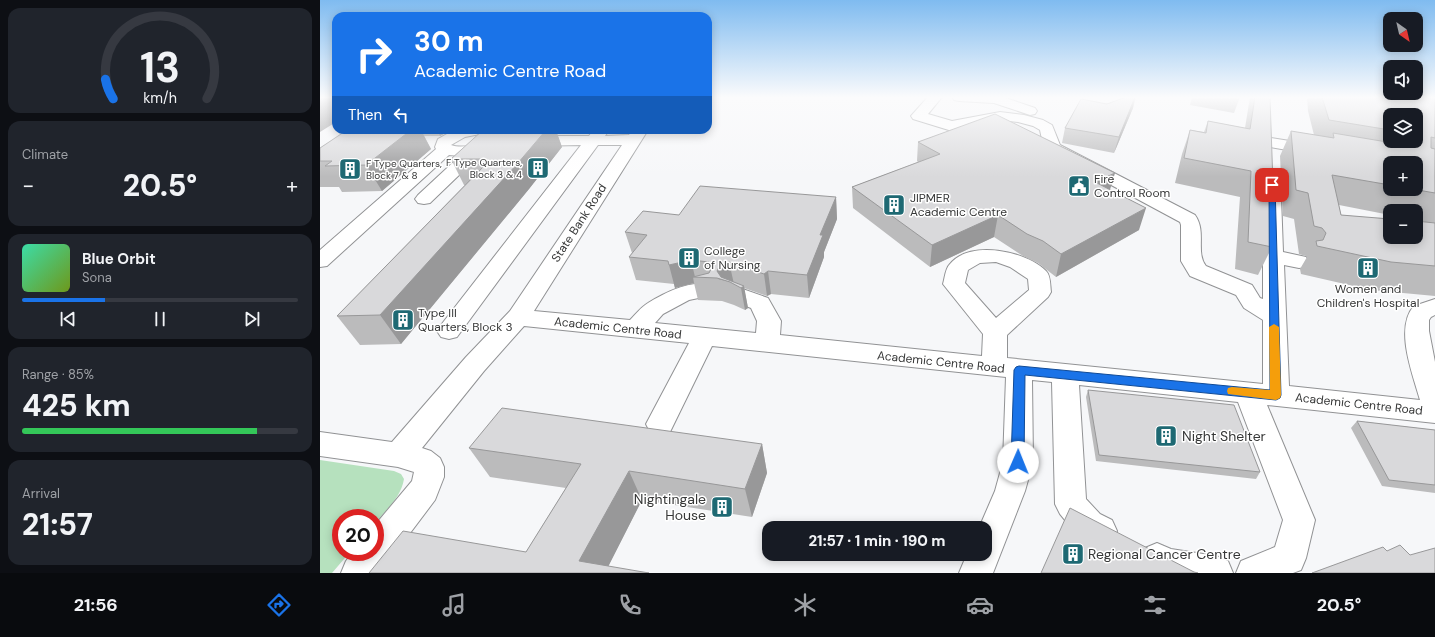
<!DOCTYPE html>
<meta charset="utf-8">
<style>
body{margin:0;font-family:"DM Sans",sans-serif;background:#20242c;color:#f1f3f6;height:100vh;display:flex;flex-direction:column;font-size:15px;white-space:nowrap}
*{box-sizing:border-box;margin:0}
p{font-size:13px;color:#9ea1a6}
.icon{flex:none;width:22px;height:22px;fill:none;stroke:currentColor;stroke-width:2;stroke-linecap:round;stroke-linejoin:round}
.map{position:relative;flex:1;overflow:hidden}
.details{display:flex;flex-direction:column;gap:8px;padding:8px;background:#0d0f14;width:320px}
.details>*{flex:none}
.hud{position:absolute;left:12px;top:12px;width:380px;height:122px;border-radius:12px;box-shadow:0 2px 10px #0003;background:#1a73e8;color:#fff;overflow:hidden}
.needle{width:26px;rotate:146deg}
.tools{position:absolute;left:1063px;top:12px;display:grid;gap:8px}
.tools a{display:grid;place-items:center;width:40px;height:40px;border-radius:8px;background:#171b24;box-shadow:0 2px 10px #0003;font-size:20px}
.speed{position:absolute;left:12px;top:509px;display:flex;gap:8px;font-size:20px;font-weight:700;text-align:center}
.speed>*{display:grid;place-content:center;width:52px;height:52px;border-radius:50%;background:#171b24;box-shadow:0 2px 10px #0003;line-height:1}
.speed .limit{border:6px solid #d22;background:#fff;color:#111}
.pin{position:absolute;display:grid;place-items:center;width:34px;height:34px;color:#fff;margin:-17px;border-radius:8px;box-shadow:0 2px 6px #0006}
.me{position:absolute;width:44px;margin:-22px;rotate:1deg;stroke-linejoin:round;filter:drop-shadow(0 0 3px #0008)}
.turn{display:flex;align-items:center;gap:14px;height:84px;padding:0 16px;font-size:18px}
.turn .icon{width:52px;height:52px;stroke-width:2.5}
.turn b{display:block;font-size:28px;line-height:34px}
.then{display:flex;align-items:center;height:38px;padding:0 16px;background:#0003;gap:8px;font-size:15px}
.big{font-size:30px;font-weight:800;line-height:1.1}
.details .card{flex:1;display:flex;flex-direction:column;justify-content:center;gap:6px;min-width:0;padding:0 14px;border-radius:12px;background:#20242c}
.details .dial{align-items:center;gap:0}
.dial svg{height:104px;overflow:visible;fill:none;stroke:#363941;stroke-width:7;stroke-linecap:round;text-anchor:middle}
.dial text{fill:#f1f3f6;stroke:none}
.song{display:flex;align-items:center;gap:12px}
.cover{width:48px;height:48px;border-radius:6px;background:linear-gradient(135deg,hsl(160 70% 55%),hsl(80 70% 35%))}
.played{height:4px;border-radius:2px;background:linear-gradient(90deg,#1a73e8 30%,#363941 30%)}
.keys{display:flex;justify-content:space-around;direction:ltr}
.heat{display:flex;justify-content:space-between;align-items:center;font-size:22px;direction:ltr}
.charge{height:6px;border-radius:3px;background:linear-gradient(90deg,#34c759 85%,#363941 0)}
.trip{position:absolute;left:442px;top:521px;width:230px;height:40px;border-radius:12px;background:#171b24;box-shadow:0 2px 10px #0003;font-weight:800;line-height:40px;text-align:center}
.dock{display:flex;height:64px;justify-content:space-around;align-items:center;background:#090b0e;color:#9ea1a6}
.dock .icon{width:28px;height:28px}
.dock .on{color:#1a73e8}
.dock b{font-size:18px;color:#f1f3f6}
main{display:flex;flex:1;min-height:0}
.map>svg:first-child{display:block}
.green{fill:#b6e1be}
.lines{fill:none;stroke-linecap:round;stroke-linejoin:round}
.minor-casing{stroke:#919294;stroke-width:2}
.minor{fill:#fff;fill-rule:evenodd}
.wall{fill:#bbbbbc;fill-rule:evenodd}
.shaded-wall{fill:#989899}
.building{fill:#d9d9db;stroke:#989899}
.route{fill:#1a73e8;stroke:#114b97}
.slow{fill:#f59e0b}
.labels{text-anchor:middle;stroke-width:3;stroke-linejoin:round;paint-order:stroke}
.far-poi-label{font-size:10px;fill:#363737;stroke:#fff;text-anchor:end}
.poi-label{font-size:12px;fill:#363737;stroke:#fff;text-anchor:start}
.street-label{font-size:12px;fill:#363737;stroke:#fff}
.near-poi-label{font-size:14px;fill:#363737;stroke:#fff;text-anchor:start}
</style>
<main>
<section class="details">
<div class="card dial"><svg viewBox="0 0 100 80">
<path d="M14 69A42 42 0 1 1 86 69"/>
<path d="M14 69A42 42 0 0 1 8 54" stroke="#1a73e8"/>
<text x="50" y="56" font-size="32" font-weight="700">13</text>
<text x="50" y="72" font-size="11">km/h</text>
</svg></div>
<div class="card"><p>Climate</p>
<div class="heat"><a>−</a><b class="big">20.5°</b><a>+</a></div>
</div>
<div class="card">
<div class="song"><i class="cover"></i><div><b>Blue Orbit</b><p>Sona</p></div></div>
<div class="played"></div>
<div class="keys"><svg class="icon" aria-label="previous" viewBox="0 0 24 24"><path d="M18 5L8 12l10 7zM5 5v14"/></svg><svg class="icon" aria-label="pause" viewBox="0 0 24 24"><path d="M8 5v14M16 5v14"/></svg><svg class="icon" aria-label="next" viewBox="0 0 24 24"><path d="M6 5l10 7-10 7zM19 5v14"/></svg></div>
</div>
<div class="card"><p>Range · 85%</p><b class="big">425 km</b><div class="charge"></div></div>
<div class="card"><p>Arrival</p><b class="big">21:57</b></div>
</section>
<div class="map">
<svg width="1115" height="573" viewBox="0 0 1115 573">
<rect width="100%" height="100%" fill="#f6f7f9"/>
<path class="green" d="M 0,460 L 74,471 L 81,474 L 84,479 C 81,497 67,509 55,523 L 55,518 L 21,518 L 21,552 L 30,552 L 12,573 L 0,573 Z"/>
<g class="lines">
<g class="minor-casing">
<path id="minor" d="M 608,97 L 622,97 L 608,114 L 632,121 L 680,112 L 704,115 L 723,120 L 732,125 L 740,145 L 875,215 C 887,232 875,252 886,266 L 932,285 L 940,298 L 943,299 L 943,197 L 946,193 L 952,192 L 958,193 L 961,197 L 963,252 L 986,257 L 989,262 L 986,267 L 979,268 L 964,265 L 969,386 L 1100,400 C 1093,375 1074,328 1094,306 L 1115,299 L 1115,315 L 1111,317 L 1109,320 L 1109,331 L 1115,362 L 1115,423 L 947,405 L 995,520 L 986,558 L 981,570 L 973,573 L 916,573 L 921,561 L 955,547 L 963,520 L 918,402 L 759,385 L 766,499 L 780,514 L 792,520 L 797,531 L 792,542 L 781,546 L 758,536 L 740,514 L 735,504 L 732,382 L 712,380 L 713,462 L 705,491 L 673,573 L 639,573 L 647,554 L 665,554 L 665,528 L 659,528 L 675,491 L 683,462 L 686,377 L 392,346 L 350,432 L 340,435 L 330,432 L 326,424 L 369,343 L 204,326 L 164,371 L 102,448 L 111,451 L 120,458 L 124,467 L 124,477 L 115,500 L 60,573 L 21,573 L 26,561 L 33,552 L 55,552 L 55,525 L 92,481 L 94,472 L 78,467 L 0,456 L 0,432 L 72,442 L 146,357 L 190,311 L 302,145 L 278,145 L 137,337 L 129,339 L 121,337 L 117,331 L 121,325 L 261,145 L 211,146 L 205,144 L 203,141 L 205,138 L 211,136 L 269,136 L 273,130 L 289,130 L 285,136 L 309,135 L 312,130 L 328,130 L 214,311 L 310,320 C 315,315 321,307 328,303 C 346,292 372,279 393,285 L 396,290 L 393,295 L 369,300 L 343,314 L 335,323 L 436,333 L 437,321 L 431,308 L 406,298 L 403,293 L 406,288 L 414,286 L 448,298 L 461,321 L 460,335 L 662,356 L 663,334 L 623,284 C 625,278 625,269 630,264 C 650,239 706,251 726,271 C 731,276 730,286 731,292 L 728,297 L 687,335 L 687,358 L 943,384 L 943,320 L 924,308 L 916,295 L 870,276 L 861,261 L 861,225 L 860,222 L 728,151 L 723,144 L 720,130 L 713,126 L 698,122 L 680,120 L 632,131 L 593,119 L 591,116 ZM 676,262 L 690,267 L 708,279 L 709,290 L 676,318 L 645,283 L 648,270 L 660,263 Z
M 632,97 L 683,97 L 715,108 L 717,111 L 715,114 L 710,115 L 674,103 L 639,101 L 634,100 Z
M 134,130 L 179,130 L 183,136 L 177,144 L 163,152 L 110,203 L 104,204 L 98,203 L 95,199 L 98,195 L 140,156 L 129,155 L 7,266 L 0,267 L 0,250 L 116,149 L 115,147 L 118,139 ZM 160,134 L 167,136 C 158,145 143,149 131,145 L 145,137 Z
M 951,138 L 995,145 L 1001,147 L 1003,150 L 1001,153 L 995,155 L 945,146 L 943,143 L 945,140 Z
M 837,543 L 851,549 L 896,556 L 908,561 L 913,573 L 827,573 L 825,572 L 820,560 L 825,548 Z"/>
</g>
<use href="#minor" class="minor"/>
</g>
<path class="wall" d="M 806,97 L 816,97 L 813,108 L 794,153 L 742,143 L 745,128 L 787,104 Z
M 872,97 L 920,97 L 914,113 L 870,105 Z
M 930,97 L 950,97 L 952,247 L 938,275 L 915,269 L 920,197 L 855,183 L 862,154 L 870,130 L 884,132 L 888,121 L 925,128 Z
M 987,97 L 1115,97 L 1115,296 L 1051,290 L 981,274 L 980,269 L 987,257 L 986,256 L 979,254 L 974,219 L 963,216 L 960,156 L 971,131 L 994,135 L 988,111 ZM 1070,115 L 1096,115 L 1096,141 L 1070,141 ZM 1070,163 L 1096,189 L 1070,189 ZM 1019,205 L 1070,215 L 1070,211 L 1096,211 L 1096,220 L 1110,223 L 1021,215 Z
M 27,130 L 131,130 L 120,136 L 104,136 L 111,149 L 62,191 L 22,192 L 19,187 L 0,187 L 0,148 Z
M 163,130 L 255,130 L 252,134 L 237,134 L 242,147 L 209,189 L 81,344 L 40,345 L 17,316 L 145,185 L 144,185 L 131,159 Z
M 598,142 L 790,190 L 819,230 L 736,277 L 718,263 L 703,256 L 674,237 L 610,267 L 533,208 L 532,187 L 598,162 L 597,161 Z
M 516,197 L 517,219 L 504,252 L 504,257 L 489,298 L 451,294 L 447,296 L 424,288 L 428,308 L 425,310 L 414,305 L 402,301 L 378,300 L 374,283 L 355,288 L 354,284 L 316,280 L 309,257 L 312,253 L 305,232 Z
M 768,390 L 940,472 L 936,479 L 776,461 L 766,397 Z
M 1037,421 L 1115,430 L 1115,493 L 1062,486 L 1031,428 Z
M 442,444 L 447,473 L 432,517 L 322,500 L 288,566 L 206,552 L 246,488 L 170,477 L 149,448 Z"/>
<path class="shaded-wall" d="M 5,97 L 16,97 L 16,122 L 0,132 L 0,100 Z
M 815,97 L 813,108 L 794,153 L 799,137 Z
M 91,130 L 101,130 L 111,149 L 62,191 L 46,165 Z
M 117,130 L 131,130 L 120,136 Z
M 226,130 L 236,130 L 242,147 L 209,189 L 81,344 L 60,315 Z
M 250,130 L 255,130 L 252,134 Z
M 795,173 L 789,193 L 775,182 Z
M 516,197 L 517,219 L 504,252 L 504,257 L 489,298 L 487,275 L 500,235 Z
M 826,208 L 819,230 L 736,277 L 741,254 Z
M 678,215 L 674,237 L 610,267 L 612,245 Z
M 371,260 L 375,277 L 373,277 L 374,283 L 355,288 L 349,265 Z
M 409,262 L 414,284 L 410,282 L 398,279 L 397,271 L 400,265 Z
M 448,271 L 451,294 L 447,296 L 444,274 Z
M 424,286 L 428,308 L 425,310 L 421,288 Z
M 442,444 L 447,473 L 432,517 L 425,489 Z
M 309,471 L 322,500 L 285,573 L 259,561 Z"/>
<path class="building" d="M 0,97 L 5,97 L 0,100 Z
M 806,97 L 815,97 L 799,137 L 745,128 L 761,99 L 787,104 Z
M 935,97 L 950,97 L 953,185 L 952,247 L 928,242 L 931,171 L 864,158 L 870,130 L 886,133 L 888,121 L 930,129 Z
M 1002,97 L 1115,97 L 1115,138 L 1111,137 L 1111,148 L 1115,149 L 1115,193 L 1092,189 L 1096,189 L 1096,163 L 1070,163 L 1070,185 L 1012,175 L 1021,215 L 1070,219 L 1070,237 L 1096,237 L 1096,221 L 1115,223 L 1115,266 L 1071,262 L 997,246 L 996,241 L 1003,240 L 1006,233 L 1002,228 L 994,226 L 988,193 L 976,190 L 971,131 L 1014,138 L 1013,133 L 1085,145 L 1087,144 L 1087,141 L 1096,141 L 1096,115 L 1070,115 L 1070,130 L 1009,120 Z
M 675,114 L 795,173 L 775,182 L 826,208 L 741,254 L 723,241 L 707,234 L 678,215 L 612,245 L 532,187 L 620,154 L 598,142 Z
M 27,130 L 91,130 L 46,165 L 5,166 L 12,161 L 0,161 L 0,148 Z
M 163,130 L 226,130 L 198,163 L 60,315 L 17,316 L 166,164 L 157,164 L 162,159 L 131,159 Z
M 380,186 L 516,197 L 500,235 L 503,235 L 487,275 L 448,271 L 444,274 L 409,262 L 400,265 L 397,271 L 401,277 L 424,286 L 421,288 L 410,282 L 397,278 L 373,277 L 389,273 L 392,267 L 389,262 L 371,260 L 349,265 L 348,261 L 309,257 L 327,235 L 305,232 L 323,211 L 359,215 Z
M 768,390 L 914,405 L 940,472 L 779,455 Z
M 182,408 L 442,444 L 425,489 L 309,471 L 259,561 L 329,573 L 49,573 L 83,531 L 206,552 L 261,464 L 149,448 Z
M 1037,421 L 1115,430 L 1115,485 L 1069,480 Z
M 750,508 L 874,572 L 878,573 L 721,573 Z
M 1080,545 L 1090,555 L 1115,548 L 1115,573 L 992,573 L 1063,547 L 1067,551 Z"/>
<linearGradient id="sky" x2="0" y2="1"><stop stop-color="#7fbbf0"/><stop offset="0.55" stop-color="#fbfbfc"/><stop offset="1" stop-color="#fbfbfc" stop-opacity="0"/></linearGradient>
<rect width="1115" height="177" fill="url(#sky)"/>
<path class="route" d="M 949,183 L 952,183 L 955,185 L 961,395 L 960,398 L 956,400 L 705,375 L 704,462 L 702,466 L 698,467 L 693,466 L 691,462 L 694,370 L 696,367 L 699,366 L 950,390 Z"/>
<path class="slow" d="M 954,324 L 959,327 L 961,395 L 960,398 L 956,400 L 908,394 L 907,391 L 908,388 L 912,387 L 950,390 L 949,327 Z"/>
<defs>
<g id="building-square" transform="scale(1.15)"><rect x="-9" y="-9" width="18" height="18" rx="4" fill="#1e6973" stroke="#fff"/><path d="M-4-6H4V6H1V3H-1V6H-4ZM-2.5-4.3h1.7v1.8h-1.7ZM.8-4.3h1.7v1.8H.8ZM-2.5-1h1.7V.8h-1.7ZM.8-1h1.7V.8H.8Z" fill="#fff"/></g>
<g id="civic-square" transform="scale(1.15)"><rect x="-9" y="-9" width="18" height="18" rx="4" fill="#1e6973" stroke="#fff"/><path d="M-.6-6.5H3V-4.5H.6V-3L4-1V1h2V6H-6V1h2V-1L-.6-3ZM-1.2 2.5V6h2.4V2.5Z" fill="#fff"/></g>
</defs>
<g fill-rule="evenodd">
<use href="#building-square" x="218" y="168"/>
<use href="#building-square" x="30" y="169"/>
<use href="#civic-square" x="759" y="186"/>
<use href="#building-square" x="574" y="205"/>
<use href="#building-square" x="369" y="258"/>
<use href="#building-square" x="1048" y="268"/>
<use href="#building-square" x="83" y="320"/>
<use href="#building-square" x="846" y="436"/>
<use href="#building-square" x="402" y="507"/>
<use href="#building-square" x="753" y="554"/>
</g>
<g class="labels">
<g class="far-poi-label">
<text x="202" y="166">F Type Quarters,<tspan x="202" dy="12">Block 3 &amp; 4</tspan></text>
<text x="46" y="167" text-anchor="start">F Type Quarters,<tspan x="46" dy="12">Block 7 &amp; 8</tspan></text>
</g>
<g class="poi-label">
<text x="774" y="183">Fire<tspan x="774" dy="14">Control Room</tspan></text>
<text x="590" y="202">JIPMER<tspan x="590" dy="14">Academic Centre</tspan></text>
<text x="384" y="255">College<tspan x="384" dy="14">of Nursing</tspan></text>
<text x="1048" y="293" text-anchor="middle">Women and<tspan x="1048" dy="14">Children's Hospital</tspan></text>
<text x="98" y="317">Type III<tspan x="98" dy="14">Quarters, Block 3</tspan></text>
</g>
<g class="street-label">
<text transform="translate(259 223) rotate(-57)" y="4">State Bank Road</text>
<text transform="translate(298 328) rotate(6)" y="4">Academic Centre Road</text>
<text transform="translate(621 362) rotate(6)" y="4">Academic Centre Road</text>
<text transform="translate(1039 404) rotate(6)" y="4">Academic Centre Road</text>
</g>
<g class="near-poi-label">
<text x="862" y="441">Night Shelter</text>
<text x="386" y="504" text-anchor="end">Nightingale<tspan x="386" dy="16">House</tspan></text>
<text x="768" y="559">Regional Cancer Centre</text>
</g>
</g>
</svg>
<div class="tools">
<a><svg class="needle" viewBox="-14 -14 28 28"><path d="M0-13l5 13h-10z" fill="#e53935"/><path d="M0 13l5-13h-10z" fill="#9ea1a6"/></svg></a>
<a><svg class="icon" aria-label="sound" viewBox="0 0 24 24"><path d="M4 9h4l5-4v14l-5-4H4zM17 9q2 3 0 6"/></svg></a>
<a><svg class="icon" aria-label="layers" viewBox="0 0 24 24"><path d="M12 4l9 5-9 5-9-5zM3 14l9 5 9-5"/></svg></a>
<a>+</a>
<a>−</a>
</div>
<div class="speed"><div class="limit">20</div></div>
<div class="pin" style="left:952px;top:185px;background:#d93025"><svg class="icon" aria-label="arrive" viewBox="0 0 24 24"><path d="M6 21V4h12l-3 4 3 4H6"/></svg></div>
<svg class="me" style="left:698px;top:462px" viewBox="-20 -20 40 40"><circle r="19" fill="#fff"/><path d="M0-13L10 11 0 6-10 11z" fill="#1a73e8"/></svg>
<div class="trip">21:57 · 1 min · 190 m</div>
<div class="hud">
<div class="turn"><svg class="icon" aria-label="right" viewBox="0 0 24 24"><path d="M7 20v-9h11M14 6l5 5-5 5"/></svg><div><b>30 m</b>Academic Centre Road</div></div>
<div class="then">Then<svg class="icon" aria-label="left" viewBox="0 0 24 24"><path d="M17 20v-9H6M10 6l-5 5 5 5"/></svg></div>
</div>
</div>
</main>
<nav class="dock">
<b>21:56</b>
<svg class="icon on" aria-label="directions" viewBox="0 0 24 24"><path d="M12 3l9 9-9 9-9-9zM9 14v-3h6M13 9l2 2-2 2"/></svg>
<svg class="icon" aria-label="music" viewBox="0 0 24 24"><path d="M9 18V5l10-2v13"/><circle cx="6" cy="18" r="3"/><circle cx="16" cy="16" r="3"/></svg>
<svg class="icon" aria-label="phone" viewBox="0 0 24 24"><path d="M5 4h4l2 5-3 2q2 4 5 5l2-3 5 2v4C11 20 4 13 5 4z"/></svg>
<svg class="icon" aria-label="climate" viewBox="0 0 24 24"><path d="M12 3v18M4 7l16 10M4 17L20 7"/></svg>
<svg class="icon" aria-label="car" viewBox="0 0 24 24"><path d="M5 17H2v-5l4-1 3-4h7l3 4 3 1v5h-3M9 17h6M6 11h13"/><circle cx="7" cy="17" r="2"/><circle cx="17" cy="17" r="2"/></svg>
<svg class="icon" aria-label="filters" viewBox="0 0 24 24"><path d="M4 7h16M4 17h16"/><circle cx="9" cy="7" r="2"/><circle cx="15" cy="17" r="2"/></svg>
<b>20.5°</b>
</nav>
